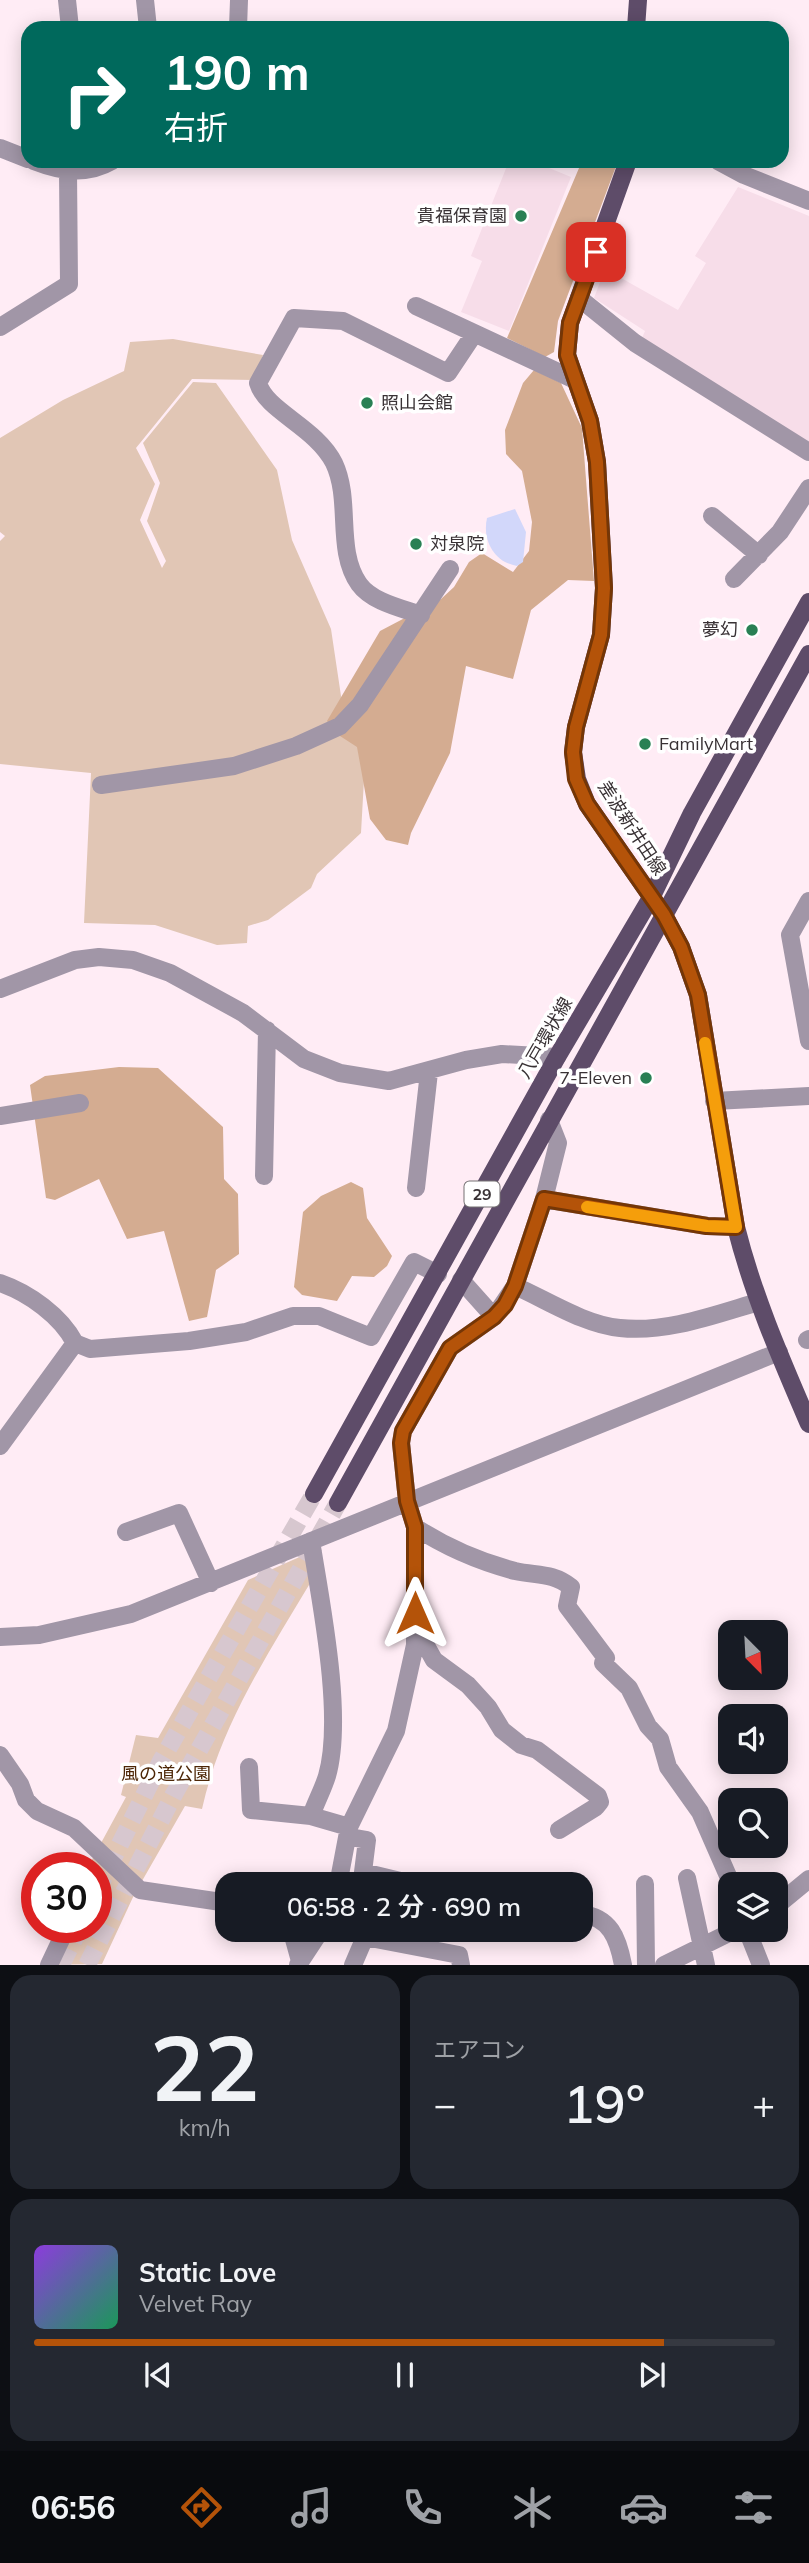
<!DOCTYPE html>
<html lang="ja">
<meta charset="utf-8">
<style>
body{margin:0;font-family:Mulish,"Noto Sans JP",sans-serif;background:#242831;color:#f1f3f6;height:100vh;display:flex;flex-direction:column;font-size:26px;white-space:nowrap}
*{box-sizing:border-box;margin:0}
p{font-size:23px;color:#9ea1a6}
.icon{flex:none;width:38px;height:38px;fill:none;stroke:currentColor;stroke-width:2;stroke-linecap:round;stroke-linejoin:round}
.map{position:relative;height:1965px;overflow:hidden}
.side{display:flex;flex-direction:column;gap:10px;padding:10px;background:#0d0f14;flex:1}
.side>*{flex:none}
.top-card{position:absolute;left:21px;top:21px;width:768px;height:147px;border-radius:21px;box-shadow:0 4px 18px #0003;background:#00695c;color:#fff;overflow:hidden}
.needle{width:46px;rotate:156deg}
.buttons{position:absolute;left:718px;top:1620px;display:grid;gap:14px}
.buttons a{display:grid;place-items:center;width:70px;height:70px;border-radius:14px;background:#171b24;box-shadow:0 4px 18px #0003;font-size:35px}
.speed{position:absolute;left:21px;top:1852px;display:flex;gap:14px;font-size:35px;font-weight:700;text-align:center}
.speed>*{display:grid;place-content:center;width:91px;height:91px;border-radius:50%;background:#171b24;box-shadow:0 4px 18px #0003;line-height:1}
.speed .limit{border:10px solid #d22;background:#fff;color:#111}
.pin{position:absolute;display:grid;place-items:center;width:60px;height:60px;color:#fff;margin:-30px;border-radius:14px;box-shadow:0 4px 10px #0006}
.me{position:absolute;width:77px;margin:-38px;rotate:0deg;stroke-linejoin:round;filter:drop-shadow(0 0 5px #0008)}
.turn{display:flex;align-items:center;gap:24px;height:147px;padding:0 28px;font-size:32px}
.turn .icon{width:91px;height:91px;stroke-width:2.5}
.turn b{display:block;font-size:49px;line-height:60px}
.big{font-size:52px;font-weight:600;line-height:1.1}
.side .card{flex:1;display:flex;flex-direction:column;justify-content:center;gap:10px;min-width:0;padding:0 24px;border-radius:21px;background:#242831}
.side .dial{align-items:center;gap:0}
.dial b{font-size:91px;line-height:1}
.song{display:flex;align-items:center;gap:21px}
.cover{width:84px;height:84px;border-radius:10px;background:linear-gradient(135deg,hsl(270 70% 55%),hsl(150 70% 35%))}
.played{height:7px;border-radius:4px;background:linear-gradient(90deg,#b45309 85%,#363941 85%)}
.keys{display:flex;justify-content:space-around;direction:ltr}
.heat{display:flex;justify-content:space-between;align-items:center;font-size:38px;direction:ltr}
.side .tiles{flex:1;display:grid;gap:10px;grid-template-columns:1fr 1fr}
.card:last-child{grid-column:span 2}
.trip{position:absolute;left:215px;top:1872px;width:378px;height:70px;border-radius:21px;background:#171b24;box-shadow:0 4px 18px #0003;font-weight:600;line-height:70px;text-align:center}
.tabs{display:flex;height:112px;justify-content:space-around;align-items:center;background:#090b0e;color:#9ea1a6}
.tabs .icon{width:49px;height:49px}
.tabs .on{color:#b45309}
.tabs b{font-size:32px;color:#f1f3f6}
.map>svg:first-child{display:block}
.built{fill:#f7dde9}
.green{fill:#e1c6b5}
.forest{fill:#d4ac91}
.water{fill:#d2d7fa}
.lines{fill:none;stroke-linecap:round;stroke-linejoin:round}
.major-tunnel{stroke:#d7c7cf;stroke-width:18;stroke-dasharray:18 9;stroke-linecap:butt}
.minor{stroke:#a196a7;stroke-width:18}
.major{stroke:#5e4c69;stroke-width:18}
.route-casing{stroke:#753606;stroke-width:18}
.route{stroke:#b45309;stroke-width:12}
.slow{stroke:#f59e0b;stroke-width:12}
.poi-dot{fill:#298054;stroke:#fff;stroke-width:2.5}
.labels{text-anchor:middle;stroke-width:7;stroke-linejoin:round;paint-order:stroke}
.shield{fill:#fff;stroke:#747072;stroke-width:2}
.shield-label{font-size:16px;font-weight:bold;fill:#393235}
.poi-label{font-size:18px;fill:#393235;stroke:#fff;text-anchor:end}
.street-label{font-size:18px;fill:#393235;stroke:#fff}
.park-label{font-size:18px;fill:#4c2606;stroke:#fff}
</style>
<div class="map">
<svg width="809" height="1965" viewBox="0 0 809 1965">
<rect width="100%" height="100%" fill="#ffecf5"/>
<path class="built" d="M 509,161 L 532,161 L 571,177 L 509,331 L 461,312 L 482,261 L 471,256 Z
M 738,187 L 809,216 L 809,443 L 642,338 L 645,331 L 594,298 L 605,269 L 678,310 L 706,263 L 695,256 Z"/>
<path class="green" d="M 173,339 L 263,355 L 254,380 L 192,379 L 136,448 L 155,484 L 140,520 L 162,568 L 166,561 L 147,521 L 160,483 L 143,443 L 193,382 L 216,383 L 277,470 L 292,540 L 331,629 L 344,716 L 366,744 L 361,833 L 317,874 L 311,888 L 268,920 L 248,926 L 247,943 L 217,945 L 155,925 L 84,923 L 91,773 L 0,764 L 0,541 L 5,536 L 0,532 L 0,438 L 63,400 L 124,371 L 130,342 Z
M 304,1555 L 312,1580 C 269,1652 220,1726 202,1809 L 185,1806 L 134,1895 L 102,1964 L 42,1965 L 61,1927 L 96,1927 L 96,1867 L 88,1867 L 126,1797 L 121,1795 L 136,1735 L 158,1738 L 248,1580 Z"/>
<path class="forest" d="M 582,161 L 618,161 L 558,321 L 554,352 L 545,357 L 507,338 Z
M 534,370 L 561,383 L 582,428 L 594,581 L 568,580 L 531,610 L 513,679 L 466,666 L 450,753 L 411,833 L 408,845 L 386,840 L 370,819 L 357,747 L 340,736 L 327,721 L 380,631 L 441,599 L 454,587 L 469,562 L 482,553 L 513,572 L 529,551 L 532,522 L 522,471 L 506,454 L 505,430 L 523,383 Z
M 119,1067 L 158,1068 L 223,1127 L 224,1179 L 238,1194 L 239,1254 L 216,1270 L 207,1317 L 189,1321 L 164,1231 L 127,1239 L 99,1179 L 55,1200 L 46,1198 L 30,1085 L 45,1076 Z
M 351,1182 L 363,1188 L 367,1218 L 392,1256 L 387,1266 L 374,1277 L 352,1276 L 337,1301 L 302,1295 L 294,1287 L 303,1212 L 321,1196 Z"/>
<path class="water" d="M 515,509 L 526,532 L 523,562 L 517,566 C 494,562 482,540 487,518 Z"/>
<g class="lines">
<path class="major-tunnel" d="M 96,1893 L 161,1761 L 314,1494
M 61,1965 L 80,1927
M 87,1965 L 173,1796 L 338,1503"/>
<path class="minor" d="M 67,0 L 70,28
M 145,0 L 148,28
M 238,28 L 239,0
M 0,148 L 28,159
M 34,161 C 60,171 86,176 112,161
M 718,161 L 744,175 L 809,201
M 579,298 L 635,343 L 809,452
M 416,306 L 573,379
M 0,327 L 69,284 L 68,171
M 712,516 L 759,555
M 734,579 L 780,532 L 809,488
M 421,615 C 401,608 372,602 359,584 C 335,549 352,501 334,463 C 316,427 266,411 258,383 L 294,318 L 343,321 L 448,373 L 474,334
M 101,785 L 234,766 L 296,746 L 340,726 L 360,705 L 450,569
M 809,901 L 790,935 L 809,1041
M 0,989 L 75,960 L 99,957 L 133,960 L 170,973 L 243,1013 L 304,1059 L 340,1073 L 389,1081 L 466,1060 L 502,1054 L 557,1057
M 714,1101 L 809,1096
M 0,1116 L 80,1103
M 264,1176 L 267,1030
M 416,1188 L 429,1072
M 544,1199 L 707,1226 L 736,1227
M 461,1280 L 494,1317
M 0,1283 C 29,1293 61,1316 75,1343
M 515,1286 C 547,1300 585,1325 620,1328 C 666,1333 714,1315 758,1302
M 807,1340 L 809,1339
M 0,1446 L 75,1343 L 90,1349 L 189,1341 L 246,1332 L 293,1316 L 319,1316 L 371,1337 L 414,1262 L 438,1274
M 415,1527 C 444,1546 481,1562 515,1571 C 537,1576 552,1572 571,1587 L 567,1606 L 606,1658 L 603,1663 L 629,1688 L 648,1726 L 660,1739 L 668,1767 L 700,1812 L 732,1885
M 126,1532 L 179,1513 L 211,1583
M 311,1541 C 321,1603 344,1717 327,1776 C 323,1789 316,1802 311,1816 L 349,1827
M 415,1626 L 434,1660 L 468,1685 L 488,1707 L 502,1730 L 521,1745 L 537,1750 L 598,1796 L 600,1802 L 596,1807 L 559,1830
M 0,1637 L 39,1635 L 131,1614 L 779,1352
M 0,1755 L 20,1784 L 26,1800 L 37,1811 L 74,1828 L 140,1890 L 228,1903
M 249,1767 L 251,1810 L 311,1816
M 350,1837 L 367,1840 L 363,1872 L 417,1885
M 687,1878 L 706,1965
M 645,1884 L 646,1965
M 338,1885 L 349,1827 L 396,1731 L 415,1645 L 415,1527 L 407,1501 L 401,1443 L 403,1431 L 450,1348 L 494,1317 L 515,1286 L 544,1199 L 558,1143 L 549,1120
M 775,1907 L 809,1879
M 581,1914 C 610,1917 618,1938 623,1965
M 289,1930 L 292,1932 L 300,1961
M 747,1930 L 761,1965
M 49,1965 L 67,1927
M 298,1965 L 321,1930
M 353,1965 L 365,1937 L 459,1955 L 461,1965
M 664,1965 L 735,1930"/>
<path class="major" d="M 636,28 L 638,0
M 628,161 L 570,323 L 567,355 L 590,421 L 597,462 L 604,588 L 601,635 L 576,727 L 573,752 L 577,779 L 587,804 L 664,915 L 681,947 L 698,995 L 736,1227 C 753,1295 781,1359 809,1424
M 314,1494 L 557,1057 L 652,896 L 692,813 L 809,602
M 338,1503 L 809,654"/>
</g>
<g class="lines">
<g class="route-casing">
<path id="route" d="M 415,1613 L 415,1527 L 407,1501 L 401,1443 L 403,1431 L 450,1348 L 494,1317 L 505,1305 L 515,1286 L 544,1199 L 707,1226 L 736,1227 L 698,995 L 681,947 L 664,915 L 587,804 L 576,779 L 573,752 L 576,727 L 601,635 L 604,588 L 597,462 L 590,421 L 567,355 L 570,323 L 596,252"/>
</g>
<use href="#route" class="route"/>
<path class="slow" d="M 587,1207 L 707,1226 L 736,1227 L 705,1043"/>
</g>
<g class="poi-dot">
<circle cx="521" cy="216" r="7"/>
<circle cx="367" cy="403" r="7"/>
<circle cx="416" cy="544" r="7"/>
<circle cx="752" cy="630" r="7"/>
<circle cx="645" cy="744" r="7"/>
<circle cx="646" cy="1078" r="7"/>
</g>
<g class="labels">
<rect class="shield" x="464.5" y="1181.5" width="35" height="25" rx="5"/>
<g class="shield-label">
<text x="482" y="1200">29</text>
</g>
<g class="poi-label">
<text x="507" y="222">貴福保育園</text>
<text x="381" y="409" text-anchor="start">照山会館</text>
<text x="430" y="550" text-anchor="start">対泉院</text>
<text x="738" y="636">夢幻</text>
<text x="659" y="750" text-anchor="start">FamilyMart</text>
<text x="632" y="1084">7-Eleven</text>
</g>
<g class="street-label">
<text transform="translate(632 828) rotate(57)" y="6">差波新井田線</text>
<text transform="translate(545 1038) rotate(-60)" y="6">八戸環状線</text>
</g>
<g class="park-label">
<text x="166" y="1780">風の道公園</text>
</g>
</g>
</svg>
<div class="buttons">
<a><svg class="needle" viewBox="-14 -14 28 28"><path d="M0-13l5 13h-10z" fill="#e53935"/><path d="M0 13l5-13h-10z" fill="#9ea1a6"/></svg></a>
<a><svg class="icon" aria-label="sound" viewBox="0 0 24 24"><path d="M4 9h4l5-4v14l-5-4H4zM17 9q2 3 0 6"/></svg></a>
<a><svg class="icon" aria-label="search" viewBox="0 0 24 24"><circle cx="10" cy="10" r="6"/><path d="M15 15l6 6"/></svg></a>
<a><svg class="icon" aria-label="layers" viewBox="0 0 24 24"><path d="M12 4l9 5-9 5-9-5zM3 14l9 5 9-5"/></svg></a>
</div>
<div class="speed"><div class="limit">30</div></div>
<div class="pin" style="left:596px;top:252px;background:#d93025"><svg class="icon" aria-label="arrive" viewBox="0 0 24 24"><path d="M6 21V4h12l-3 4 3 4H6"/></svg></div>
<svg class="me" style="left:415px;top:1613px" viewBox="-20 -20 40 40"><path d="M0-17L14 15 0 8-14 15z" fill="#b45309" stroke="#fff" stroke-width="4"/></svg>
<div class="trip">06:58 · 2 分 · 690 m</div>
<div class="top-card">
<div class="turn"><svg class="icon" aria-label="right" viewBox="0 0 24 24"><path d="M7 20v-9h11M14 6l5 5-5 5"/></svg><div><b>190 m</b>右折</div></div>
</div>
</div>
<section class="side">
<div class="tiles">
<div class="card dial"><b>22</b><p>km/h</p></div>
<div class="card"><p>エアコン</p>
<div class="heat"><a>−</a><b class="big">19°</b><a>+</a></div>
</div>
<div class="card">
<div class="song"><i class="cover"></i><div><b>Static Love</b><p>Velvet Ray</p></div></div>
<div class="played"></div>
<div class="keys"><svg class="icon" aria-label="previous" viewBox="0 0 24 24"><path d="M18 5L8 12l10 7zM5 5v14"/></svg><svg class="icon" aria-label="pause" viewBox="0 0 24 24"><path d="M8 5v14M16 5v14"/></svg><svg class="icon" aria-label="next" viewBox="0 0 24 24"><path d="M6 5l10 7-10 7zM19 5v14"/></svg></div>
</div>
</div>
</section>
<nav class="tabs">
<b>06:56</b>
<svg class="icon on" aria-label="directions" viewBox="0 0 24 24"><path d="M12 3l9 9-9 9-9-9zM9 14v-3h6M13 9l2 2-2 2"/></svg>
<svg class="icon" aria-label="music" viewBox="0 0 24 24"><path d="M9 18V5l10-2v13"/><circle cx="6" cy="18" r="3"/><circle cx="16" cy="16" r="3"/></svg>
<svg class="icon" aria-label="phone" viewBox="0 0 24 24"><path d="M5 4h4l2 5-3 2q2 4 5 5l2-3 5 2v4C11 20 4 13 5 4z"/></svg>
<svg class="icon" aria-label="climate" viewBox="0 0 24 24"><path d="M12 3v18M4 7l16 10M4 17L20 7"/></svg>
<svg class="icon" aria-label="car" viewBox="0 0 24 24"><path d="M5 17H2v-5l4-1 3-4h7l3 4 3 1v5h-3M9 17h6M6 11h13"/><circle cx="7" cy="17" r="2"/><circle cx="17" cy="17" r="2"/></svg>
<svg class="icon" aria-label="filters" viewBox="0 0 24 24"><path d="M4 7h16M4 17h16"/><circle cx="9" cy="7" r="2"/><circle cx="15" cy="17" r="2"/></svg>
</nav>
